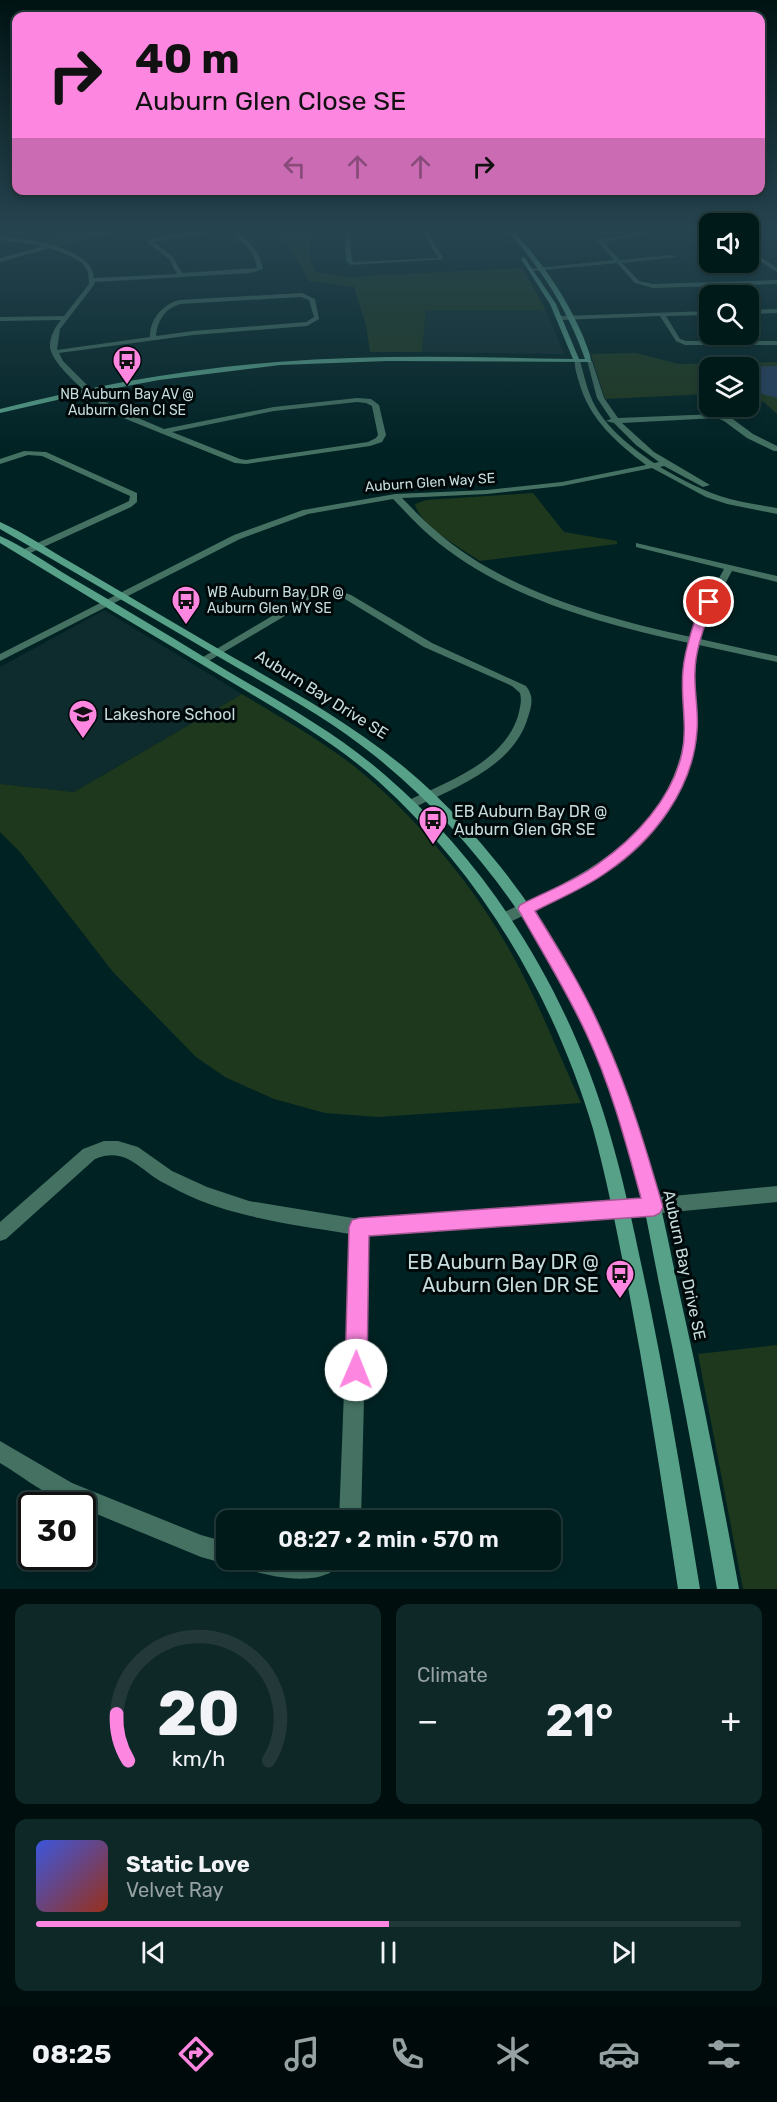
<!DOCTYPE html>
<meta charset="utf-8">
<style>
body{margin:0;font-family:Rubik,sans-serif;background:#0e2727;color:#f1f3f6;height:100vh;display:flex;flex-direction:column;font-size:22px;white-space:nowrap}
*{box-sizing:border-box;margin:0}
p{font-size:20px;color:#95a1a2}
.icon{flex:none;width:33px;height:33px;fill:none;stroke:currentColor;stroke-width:2;stroke-linecap:round;stroke-linejoin:round}
.map{position:relative;height:1589px;overflow:hidden}
.details{display:flex;flex-direction:column;gap:15px;padding:15px;background:#000e0e;flex:1}
.details>*{flex:none}
.guide{position:absolute;left:12px;top:12px;width:753px;height:183px;border-radius:12px;box-shadow:0 3px 9px #0003,0 0 0 2px #223839;background:#fd86e1;color:#111;overflow:hidden}
.controls{position:absolute;left:699px;top:213px;display:grid;gap:12px}
.controls a{display:grid;place-items:center;width:60px;height:60px;border-radius:12px;background:#001a1a;box-shadow:0 3px 9px #0003,0 0 0 2px #223839;font-size:30px}
.speed{position:absolute;left:18px;top:1492px;display:flex;gap:12px;font-size:30px;font-weight:700;text-align:center}
.speed>*{display:grid;place-content:center;width:78px;height:78px;border-radius:50%;background:#001a1a;box-shadow:0 3px 9px #0003,0 0 0 2px #223839;line-height:1}
.speed .limit{border:3px solid #111;border-radius:9px;background:#fff;color:#111}
.pin{position:absolute;display:grid;place-items:center;width:51px;height:51px;color:#fff;margin:-26px;border:3px solid #fff;border-radius:50%;box-shadow:0 2px 6px #0007}
.me{position:absolute;width:66px;margin:-33px;rotate:1deg;stroke-linejoin:round;filter:drop-shadow(0 0 4px #0008)}
.turn{display:flex;align-items:center;gap:21px;height:126px;padding:0 24px;font-size:27px}
.turn .icon{width:78px;height:78px;stroke-width:2.5}
.turn b{display:block;font-size:42px;line-height:51px}
.lanes{display:flex;align-items:center;height:57px;padding:0 24px;background:#0003;justify-content:center;gap:30px;direction:ltr}
.lanes .off{opacity:.35}
.big{font-size:45px;font-weight:600;line-height:1.1}
.details .widget{flex:1;display:flex;flex-direction:column;justify-content:center;gap:9px;min-width:0;padding:0 21px;border-radius:12px;background:#0e2727}
.details .dial{align-items:center;gap:0}
.dial svg{height:156px;overflow:visible;fill:none;stroke:#223839;stroke-width:7;stroke-linecap:round;text-anchor:middle}
.dial text{fill:#f1f3f6;stroke:none}
.song{display:flex;align-items:center;gap:18px}
.cover{width:72px;height:72px;border-radius:9px;background:linear-gradient(135deg,hsl(230 70% 55%),hsl(10 70% 35%))}
.played{height:6px;border-radius:3px;background:linear-gradient(90deg,#fd86e1 50%,#223839 50%)}
.keys{display:flex;justify-content:space-around;direction:ltr}
.heat{display:flex;justify-content:space-between;align-items:center;font-size:33px;direction:ltr}
.details .tiles{flex:1;display:grid;gap:15px;grid-template-columns:1fr 1fr}
.widget:last-child{grid-column:span 2}
.trip{position:absolute;left:216px;top:1510px;width:345px;height:60px;border-radius:12px;background:#001a1a;box-shadow:0 3px 9px #0003,0 0 0 2px #223839;font-weight:600;line-height:60px;text-align:center}
.menu{display:flex;height:96px;justify-content:space-around;align-items:center;background:#000a0a;color:#95a1a2}
.menu .icon{width:42px;height:42px}
.menu .current{color:#fd86e1}
.menu b{font-size:27px;color:#f1f3f6}
.map>svg:first-child{display:block}
.built{fill:#0e2c2d}
.green{fill:#1e381d}
.water{fill:#27405f}
.lines{fill:none;stroke-linecap:round;stroke-linejoin:round}
.street{fill:#447162;fill-rule:evenodd}
.secondary{fill:#57a189;fill-rule:evenodd}
.route{fill:#fd86e1;stroke:#a45792;stroke-width:1.5}
.labels{text-anchor:middle;stroke-width:6;stroke-linejoin:round;paint-order:stroke}
.far-poi-label{font-size:14px;fill:#c6dcdd;stroke:#00090a}
.far-street-label{font-size:14px;fill:#c6dcdd;stroke:#00090a}
.street-label{font-size:16px;fill:#c6dcdd;stroke:#00090a}
.poi-label{font-size:16px;fill:#c6dcdd;stroke:#00090a;text-anchor:start}
.near-poi-label{font-size:20px;fill:#c6dcdd;stroke:#00090a;text-anchor:end}
</style>
<div class="map">
<svg width="777" height="1589" viewBox="0 0 777 1589">
<rect width="100%" height="100%" fill="#002223"/>
<path class="built" d="M 426,310 L 546,310 L 564,354 L 422,352 Z
M 104,610 L 242,694 L 74,792 L 0,784 L 0,667 Z"/>
<path class="green" d="M 54,232 L 132,232 L 91,237 L 59,246 L 44,242 L 64,236 Z
M 299,232 L 310,232 L 310,260 L 316,272 L 348,277 L 522,268 L 546,310 L 426,310 L 422,352 L 370,352 L 366,325 L 354,287 L 309,281 L 293,252 L 280,237 L 296,235 Z
M 636,353 L 679,364 L 777,362 L 777,414 L 764,402 L 749,398 L 748,368 L 710,368 L 709,394 L 605,399 L 591,354 Z
M 533,493 L 564,532 L 617,541 L 617,544 L 480,561 C 462,549 419,525 415,504 L 426,500 Z
M 242,694 C 280,717 319,739 354,766 C 413,814 467,877 505,942 C 535,993 557,1050 581,1103 L 378,1117 L 325,1113 L 274,1099 L 225,1077 L 196,1057 L 113,972 L 20,852 L 0,832 L 0,784 L 74,792 Z
M 777,1345 L 777,1589 L 743,1589 L 698,1354 Z"/>
<path class="water" d="M 777,366 L 777,398 L 749,390 L 748,368 L 737,367 Z"/>
<g class="lines">
<path class="street" d="M 197,232 L 210,232 L 154,242 L 173,257 L 182,273 L 257,268 C 254,250 242,242 229,232 C 246,232 260,253 263,269 L 251,273 L 95,282 L 94,285 L 60,329 L 57,350 L 150,337 C 150,319 162,305 179,300 L 302,293 L 315,299 L 319,319 L 307,326 L 193,335 L 59,353 L 63,361 L 100,398 L 117,409 L 164,429 L 274,407 L 357,398 L 371,399 L 379,405 L 386,435 L 382,442 L 370,446 L 246,464 L 235,463 L 111,413 C 97,401 50,365 50,346 C 50,336 55,327 61,320 L 0,321 L 0,317 L 64,316 L 89,284 L 88,272 L 82,263 L 70,256 L 50,248 L 0,262 L 0,258 L 44,246 L 0,240 L 0,236 C 25,239 92,246 94,278 L 177,274 L 169,259 L 147,242 L 156,237 ZM 301,297 L 309,300 L 314,317 L 306,322 L 193,331 L 156,336 C 157,320 165,309 180,304 ZM 357,402 L 366,403 L 372,406 L 378,435 L 376,438 L 368,442 L 246,460 L 240,459 L 172,432 L 274,411 Z
M 345,232 L 349,232 L 352,260 L 354,262 L 438,258 L 423,232 L 427,232 L 444,259 L 351,265 L 346,261 Z
M 641,232 L 651,232 L 603,242 L 620,260 L 673,255 L 676,257 L 622,263 L 639,281 L 653,284 L 777,280 L 777,284 L 653,288 L 635,283 L 617,263 L 532,271 L 529,269 L 614,260 L 597,240 Z
M 694,232 L 710,234 L 710,237 L 694,233 Z
M 748,249 L 777,268 L 777,272 L 748,253 Z
M 777,309 L 777,313 L 748,314 L 748,310 Z
M 710,311 L 710,315 L 666,316 L 680,339 L 686,341 L 777,341 L 777,345 L 685,345 L 676,341 L 660,316 L 561,320 L 558,318 L 561,316 Z
M 575,360 L 580,361 C 584,375 587,389 593,402 C 606,428 631,447 654,463 L 659,462 L 636,445 L 614,423 L 606,421 L 611,419 L 597,398 L 587,360 L 592,361 L 604,398 L 618,418 L 717,414 L 730,417 L 753,434 L 777,446 L 777,451 L 774,451 L 747,438 L 724,421 L 717,418 L 622,423 L 654,452 L 710,485 L 703,487 L 664,466 L 660,467 C 682,480 705,492 730,499 C 745,503 761,505 777,508 L 777,514 L 727,504 L 706,497 L 652,468 L 562,486 L 487,494 L 402,498 C 413,509 423,520 435,530 C 503,591 604,618 691,637 L 702,610 L 724,569 L 636,547 L 636,543 L 777,576 L 777,582 L 732,571 L 711,610 L 700,639 L 777,656 L 777,662 L 699,645 C 695,662 692,678 694,695 C 695,707 698,720 697,732 C 687,835 593,883 510,922 L 500,922 L 498,918 L 500,914 C 584,876 670,835 685,734 C 687,721 683,707 683,693 C 682,676 685,659 689,643 C 599,623 500,597 429,535 C 416,524 405,511 393,499 L 308,514 L 240,539 L 0,661 L 0,654 L 234,535 L 303,510 L 395,494 L 487,490 L 562,482 L 646,465 C 617,443 589,419 579,382 C 577,375 574,367 575,360 Z
M 24,451 L 46,452 L 137,493 L 137,502 L 131,507 L 26,555 L 20,555 L 20,551 L 125,503 L 129,501 L 130,496 L 42,456 L 28,455 L 0,464 L 0,459 Z
M 334,589 L 351,595 L 432,643 L 526,686 C 534,696 532,705 528,717 C 514,766 457,787 415,807 L 407,807 L 405,804 L 407,801 C 447,782 503,763 518,716 C 520,708 522,701 520,693 L 512,686 L 424,647 L 345,599 L 333,595 L 315,598 L 207,662 L 199,662 L 198,660 L 309,594 Z
M 104,1141 L 118,1141 L 138,1147 L 172,1171 L 207,1187 L 249,1201 L 359,1219 L 621,1201 L 777,1186 L 777,1202 L 621,1217 L 368,1235 L 361,1521 L 339,1521 L 350,1234 C 292,1224 234,1218 181,1192 C 174,1188 167,1185 160,1181 C 137,1167 125,1147 95,1159 L 6,1239 L 0,1241 L 0,1222 L 83,1149 Z
M 0,1441 L 72,1483 L 201,1535 L 226,1542 L 226,1560 L 234,1561 L 226,1564 L 201,1557 L 82,1508 L 82,1506 C 59,1506 21,1475 0,1463 Z
M 241,1560 L 343,1560 C 328,1589 271,1578 244,1568 Z"/>
<path class="secondary" d="M 509,232 L 514,232 C 543,263 566,297 583,336 C 586,345 591,354 591,362 L 387,361 L 280,365 L 159,380 L 79,395 L 0,413 L 0,409 C 91,386 184,369 277,362 C 376,354 474,357 573,359 L 550,304 L 521,259 L 524,257 L 556,304 L 579,359 L 585,359 C 567,308 543,272 509,232 Z
M 0,522 C 25,533 49,550 72,563 C 118,590 164,617 210,644 C 286,688 365,729 429,789 C 536,890 610,1021 649,1161 C 662,1206 670,1251 680,1296 C 702,1393 721,1491 739,1589 L 717,1589 C 700,1490 682,1391 661,1293 C 651,1244 643,1194 629,1146 C 583,993 499,856 375,756 C 327,717 272,688 219,657 C 146,614 73,571 0,529 Z
M 0,536 C 24,547 47,563 70,577 C 115,603 160,630 204,657 C 265,694 331,728 385,775 C 492,867 570,996 609,1131 C 625,1185 636,1240 648,1296 C 668,1393 684,1491 700,1589 L 678,1589 C 663,1490 648,1391 629,1292 C 618,1238 608,1183 593,1129 C 554,997 481,874 378,781 C 332,740 276,709 223,677 C 149,633 74,588 0,543 Z"/>
</g>
<linearGradient id="sky" x2="0" y2="1"><stop stop-color="#001313"/><stop offset="0.51" stop-color="#264450"/><stop offset="1" stop-color="#264450" stop-opacity="0"/></linearGradient>
<rect width="777" height="454" fill="url(#sky)"/>
<path class="route" d="M 709,599 L 714,602 C 705,623 695,649 695,672 C 694,692 699,712 697,731 C 693,789 654,840 607,872 C 585,888 558,899 535,911 C 560,951 585,992 604,1036 C 629,1091 646,1149 663,1207 L 660,1213 L 654,1216 L 369,1236 L 367,1370 L 363,1377 L 356,1380 L 348,1377 L 345,1370 L 349,1227 L 352,1220 L 359,1218 L 641,1198 C 626,1143 611,1086 586,1033 C 566,990 541,950 518,909 L 520,905 C 545,892 575,881 598,864 C 635,838 672,799 682,753 C 688,725 680,698 683,670 C 684,657 696,603 709,599 Z"/>
<defs>
<g id="bus-pin" transform="scale(1.5)"><path d="M0 17L-7.5 6A9.5 9.5 0 1 1 7.5 6Z" fill="#fd86e1" stroke="#00090a"/><path d="M-5-6H5V4H4V6H2V4H-2V6H-4V4H-5ZM-3.5-4V0h7V-4ZM-3.5 1.2v1.5H-2V1.2ZM2 1.2v1.5H3.5V1.2Z" fill="#111"/></g>
<g id="school-pin" transform="scale(1.5)"><path d="M0 17L-7.5 6A9.5 9.5 0 1 1 7.5 6Z" fill="#fd86e1" stroke="#00090a"/><path d="M0-5L7-2L0 1L-7-2ZM-4 1L0 2.5L4 1V4Q0 6-4 4Z" fill="#111"/></g>
</defs>
<g fill-rule="evenodd">
<use href="#bus-pin" x="127" y="360"/>
<use href="#bus-pin" x="186" y="600"/>
<use href="#school-pin" x="83" y="714"/>
<use href="#bus-pin" x="433" y="820"/>
<use href="#bus-pin" x="620" y="1274"/>
</g>
<g class="labels">
<g class="far-poi-label">
<text x="127" y="399">NB Auburn Bay AV @<tspan x="127" dy="16">Auburn Glen CI SE</tspan></text>
<text x="207" y="597" text-anchor="start">WB Auburn Bay DR @<tspan x="207" dy="16">Auburn Glen WY SE</tspan></text>
</g>
<g class="far-street-label">
<text transform="translate(430 482) rotate(-4)" y="5">Auburn Glen Way SE</text>
</g>
<g class="street-label">
<text transform="translate(322 694) rotate(32)" y="6">Auburn Bay Drive SE</text>
<text transform="translate(685 1265) rotate(78)" y="6">Auburn Bay Drive SE</text>
</g>
<g class="poi-label">
<text x="104" y="720">Lakeshore School</text>
<text x="454" y="817">EB Auburn Bay DR @<tspan x="454" dy="18">Auburn Glen GR SE</tspan></text>
</g>
<g class="near-poi-label">
<text x="599" y="1269">EB Auburn Bay DR @<tspan x="599" dy="23">Auburn Glen DR SE</tspan></text>
</g>
</g>
</svg>
<div class="controls">
<a><svg class="icon" aria-label="sound" viewBox="0 0 24 24"><path d="M4 9h4l5-4v14l-5-4H4zM17 9q2 3 0 6"/></svg></a>
<a><svg class="icon" aria-label="search" viewBox="0 0 24 24"><circle cx="10" cy="10" r="6"/><path d="M15 15l6 6"/></svg></a>
<a><svg class="icon" aria-label="layers" viewBox="0 0 24 24"><path d="M12 4l9 5-9 5-9-5zM3 14l9 5 9-5"/></svg></a>
</div>
<div class="speed"><div class="limit">30</div></div>
<div class="pin" style="left:709px;top:602px;background:#d93025"><svg class="icon" aria-label="arrive" viewBox="0 0 24 24"><path d="M6 21V4h12l-3 4 3 4H6"/></svg></div>
<svg class="me" style="left:356px;top:1370px" viewBox="-20 -20 40 40"><circle r="19" fill="#fff"/><path d="M0-13L10 11 0 6-10 11z" fill="#fd86e1"/></svg>
<div class="trip">08:27 · 2 min · 570 m</div>
<div class="guide">
<div class="turn"><svg class="icon" aria-label="right" viewBox="0 0 24 24"><path d="M7 20v-9h11M14 6l5 5-5 5"/></svg><div><b>40 m</b>Auburn Glen Close SE</div></div>
<div class="lanes"><svg class="icon off" aria-label="left" viewBox="0 0 24 24"><path d="M17 20v-9H6M10 6l-5 5 5 5"/></svg><svg class="icon off" aria-label="ahead" viewBox="0 0 24 24"><path d="M12 20V5M6 11l6-6 6 6"/></svg><svg class="icon off" aria-label="ahead" viewBox="0 0 24 24"><path d="M12 20V5M6 11l6-6 6 6"/></svg><svg class="icon" aria-label="right" viewBox="0 0 24 24"><path d="M7 20v-9h11M14 6l5 5-5 5"/></svg></div>
</div>
</div>
<section class="details">
<div class="tiles">
<div class="widget dial"><svg viewBox="0 0 100 80">
<path d="M14 69A42 42 0 1 1 86 69"/>
<path d="M14 69A42 42 0 0 1 8 45" stroke="#fd86e1"/>
<text x="50" y="56" font-size="32" font-weight="700">20</text>
<text x="50" y="72" font-size="11">km/h</text>
</svg></div>
<div class="widget"><p>Climate</p>
<div class="heat"><a>−</a><b class="big">21°</b><a>+</a></div>
</div>
<div class="widget">
<div class="song"><i class="cover"></i><div><b>Static Love</b><p>Velvet Ray</p></div></div>
<div class="played"></div>
<div class="keys"><svg class="icon" aria-label="previous" viewBox="0 0 24 24"><path d="M18 5L8 12l10 7zM5 5v14"/></svg><svg class="icon" aria-label="pause" viewBox="0 0 24 24"><path d="M8 5v14M16 5v14"/></svg><svg class="icon" aria-label="next" viewBox="0 0 24 24"><path d="M6 5l10 7-10 7zM19 5v14"/></svg></div>
</div>
</div>
</section>
<nav class="menu">
<b>08:25</b>
<svg class="icon current" aria-label="directions" viewBox="0 0 24 24"><path d="M12 3l9 9-9 9-9-9zM9 14v-3h6M13 9l2 2-2 2"/></svg>
<svg class="icon" aria-label="music" viewBox="0 0 24 24"><path d="M9 18V5l10-2v13"/><circle cx="6" cy="18" r="3"/><circle cx="16" cy="16" r="3"/></svg>
<svg class="icon" aria-label="phone" viewBox="0 0 24 24"><path d="M5 4h4l2 5-3 2q2 4 5 5l2-3 5 2v4C11 20 4 13 5 4z"/></svg>
<svg class="icon" aria-label="climate" viewBox="0 0 24 24"><path d="M12 3v18M4 7l16 10M4 17L20 7"/></svg>
<svg class="icon" aria-label="car" viewBox="0 0 24 24"><path d="M5 17H2v-5l4-1 3-4h7l3 4 3 1v5h-3M9 17h6M6 11h13"/><circle cx="7" cy="17" r="2"/><circle cx="17" cy="17" r="2"/></svg>
<svg class="icon" aria-label="filters" viewBox="0 0 24 24"><path d="M4 7h16M4 17h16"/><circle cx="9" cy="7" r="2"/><circle cx="15" cy="17" r="2"/></svg>
</nav>
